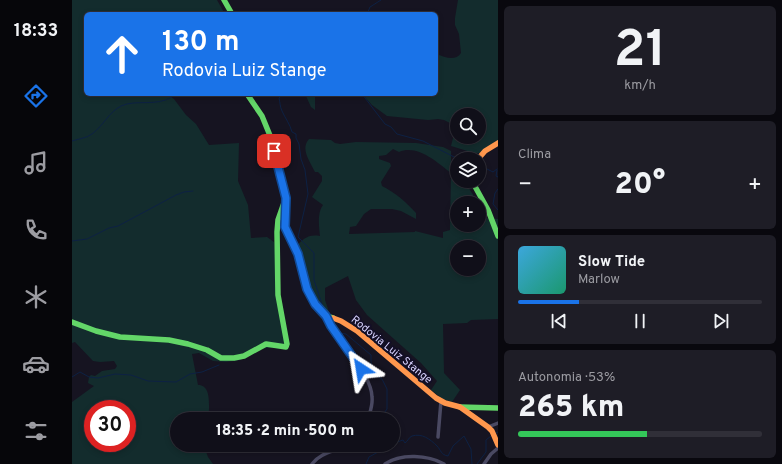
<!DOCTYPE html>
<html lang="pt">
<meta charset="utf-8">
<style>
body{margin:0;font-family:Overpass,sans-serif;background:#1e1d26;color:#f1f3f6;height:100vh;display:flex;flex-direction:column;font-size:15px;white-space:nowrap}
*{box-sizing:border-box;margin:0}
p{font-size:13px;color:#9c9ca2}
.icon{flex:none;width:22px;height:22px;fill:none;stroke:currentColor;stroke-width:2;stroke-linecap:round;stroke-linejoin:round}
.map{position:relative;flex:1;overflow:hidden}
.panel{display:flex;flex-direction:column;gap:6px;padding:6px;background:#09080e;width:284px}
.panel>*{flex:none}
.banner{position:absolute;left:12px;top:12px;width:354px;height:84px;border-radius:6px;box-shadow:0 2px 6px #0003,0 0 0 1px #302f38;background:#1a73e8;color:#fff;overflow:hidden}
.fabs{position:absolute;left:378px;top:108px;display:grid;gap:8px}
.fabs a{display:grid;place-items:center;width:36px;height:36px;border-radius:50%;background:#100f19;box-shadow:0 2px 6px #0003,0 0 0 1px #302f38;font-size:20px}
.speed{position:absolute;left:12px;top:400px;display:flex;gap:8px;font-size:20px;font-weight:700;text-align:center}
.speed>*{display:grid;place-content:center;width:52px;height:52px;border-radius:50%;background:#100f19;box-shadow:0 2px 6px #0003,0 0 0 1px #302f38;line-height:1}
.speed .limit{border:6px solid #d22;background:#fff;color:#111}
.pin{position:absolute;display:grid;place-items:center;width:34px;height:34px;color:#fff;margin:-17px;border-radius:8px;box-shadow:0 2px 6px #0006}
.me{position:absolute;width:44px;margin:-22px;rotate:327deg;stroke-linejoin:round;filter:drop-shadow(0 0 3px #0008)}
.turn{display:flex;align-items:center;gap:14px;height:84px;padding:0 12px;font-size:18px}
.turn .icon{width:52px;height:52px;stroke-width:2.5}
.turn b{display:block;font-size:28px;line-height:34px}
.big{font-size:30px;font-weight:800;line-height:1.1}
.panel .tile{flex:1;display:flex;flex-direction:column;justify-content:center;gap:6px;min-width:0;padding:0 14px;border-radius:6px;background:#1e1d26}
.panel .dial{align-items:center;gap:0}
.dial b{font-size:52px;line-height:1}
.song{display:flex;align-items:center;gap:12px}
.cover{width:48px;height:48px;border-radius:6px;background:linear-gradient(135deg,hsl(200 70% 55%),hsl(160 70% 35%))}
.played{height:4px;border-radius:2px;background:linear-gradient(90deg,#1a73e8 25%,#302f38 25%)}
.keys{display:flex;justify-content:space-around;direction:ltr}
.heat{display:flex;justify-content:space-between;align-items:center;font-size:22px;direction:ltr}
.charge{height:6px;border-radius:3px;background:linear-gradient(90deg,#34c759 53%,#302f38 0)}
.trip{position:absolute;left:98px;top:412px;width:230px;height:40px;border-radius:20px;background:#100f19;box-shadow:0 2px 6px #0003,0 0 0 1px #302f38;font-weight:800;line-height:40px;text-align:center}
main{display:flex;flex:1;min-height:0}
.tab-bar{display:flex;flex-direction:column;width:72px;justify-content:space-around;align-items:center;background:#06060a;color:#9c9ca2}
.tab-bar .icon{width:28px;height:28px}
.tab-bar .current{color:#1a73e8}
.tab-bar b{font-size:18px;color:#f1f3f6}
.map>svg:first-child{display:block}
.green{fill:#132c2d;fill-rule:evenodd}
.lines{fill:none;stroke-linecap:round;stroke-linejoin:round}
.stream{stroke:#0d2144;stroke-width:1}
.street{stroke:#4a4962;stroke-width:3.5}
.fast{stroke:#63d668;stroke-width:5.5}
.slow{stroke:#ff974d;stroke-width:5.5}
.route-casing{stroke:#114b97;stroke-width:10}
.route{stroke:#1a73e8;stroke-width:7}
.labels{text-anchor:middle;stroke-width:4;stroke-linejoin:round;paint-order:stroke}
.street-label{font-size:11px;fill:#d9d4ff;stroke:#130f26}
</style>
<main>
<nav class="tab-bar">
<b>18:33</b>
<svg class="icon current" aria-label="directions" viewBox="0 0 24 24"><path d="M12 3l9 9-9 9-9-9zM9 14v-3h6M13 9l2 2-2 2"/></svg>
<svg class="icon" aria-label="music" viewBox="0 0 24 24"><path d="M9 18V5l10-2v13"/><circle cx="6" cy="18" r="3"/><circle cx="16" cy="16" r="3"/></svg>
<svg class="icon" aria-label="phone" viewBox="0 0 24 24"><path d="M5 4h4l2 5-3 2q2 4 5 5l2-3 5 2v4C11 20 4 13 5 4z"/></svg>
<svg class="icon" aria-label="climate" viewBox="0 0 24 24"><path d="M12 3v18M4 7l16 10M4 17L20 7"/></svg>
<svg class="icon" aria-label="car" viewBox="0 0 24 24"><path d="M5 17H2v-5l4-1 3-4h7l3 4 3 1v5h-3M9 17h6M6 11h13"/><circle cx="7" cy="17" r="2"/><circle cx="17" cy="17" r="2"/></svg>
<svg class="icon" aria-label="filters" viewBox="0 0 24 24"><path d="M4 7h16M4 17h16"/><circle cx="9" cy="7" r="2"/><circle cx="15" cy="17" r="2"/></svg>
</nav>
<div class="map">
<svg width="426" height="464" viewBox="0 0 426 464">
<rect width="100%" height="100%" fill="#161421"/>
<path class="green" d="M 0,0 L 145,0 L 153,14 L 14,14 L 14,94 L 95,94 L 102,99 L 114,115 L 124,124 L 137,145 L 167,143 L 166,181 L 176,205 L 179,238 L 195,237 L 202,242 L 214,345 L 209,348 L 195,348 L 188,349 L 169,360 L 154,362 L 141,361 L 127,353 L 120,354 L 126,385 C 141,385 136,409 137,419 L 105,419 L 105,445 L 134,445 L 133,449 L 136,457 L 141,464 L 0,464 L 0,402 L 22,386 L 16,383 L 17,377 L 19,375 L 23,376 L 30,371 L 43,369 L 45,366 L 42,361 L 28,362 L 21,361 L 3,342 L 0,343 ZM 21,409 L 55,409 L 55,443 L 21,443 Z
M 386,0 L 426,0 L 426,146 L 408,153 L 402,153 L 379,146 L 384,126 L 372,120 L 366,119 L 356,120 L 315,116 L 300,105 L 290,94 L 364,94 L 364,54 C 373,57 383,62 389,53 L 387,34 L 383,25 L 383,18 ZM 385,115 L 407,115 L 407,137 L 385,137 Z
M 228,94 L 245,94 L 243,96 L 243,110 L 239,107 L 234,96 L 227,95 Z
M 237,139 L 259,140 L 263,143 L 268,144 L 284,142 L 344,143 L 371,147 L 379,151 L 379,168 L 385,173 L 385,181 L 391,181 L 395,185 L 406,203 L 385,203 L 385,225 L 407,225 L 407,204 L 414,218 L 426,219 L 426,319 L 399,320 L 395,323 L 371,324 L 372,373 L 388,390 L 380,402 L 371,399 L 359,390 L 365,381 L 349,363 L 295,315 L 284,300 L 276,276 L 253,288 L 253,300 L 258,315 L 258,319 L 244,307 L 222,248 C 232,239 235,234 248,236 C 247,227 245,213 251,205 L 240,197 L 250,181 L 250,176 L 246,172 L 243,172 C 238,161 228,149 237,139 ZM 321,149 L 327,152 C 345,144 365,162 379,173 L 378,230 L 371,232 L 371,238 L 343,231 L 343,232 L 277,234 L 278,227 L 284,226 L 292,214 L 299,209 L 320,209 L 329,211 L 344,219 L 344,213 C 334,202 324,193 310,186 L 309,182 L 319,166 L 318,163 L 307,159 L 307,156 L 314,155 ZM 385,247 L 407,247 L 407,269 L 385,269 Z"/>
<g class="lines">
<path class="stream" d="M 295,14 L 298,7 L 309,0
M 211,94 L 207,98 C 208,102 208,107 210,111 C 213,118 218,124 220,132 L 224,134 L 224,138 L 227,144 L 229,159 L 233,170 L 236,194 L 226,237 L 242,253 L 242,280 L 251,307 L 255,313
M 290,94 L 313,124 L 319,127 L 325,134 L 351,141 L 386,159
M 0,141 C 6,139 15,138 20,134 C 31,126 37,112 49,106 C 64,99 84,107 100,97
M 407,165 L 421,172 L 425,169
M 425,170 L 424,176 L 426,177
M 426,189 L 423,193 L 421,204 L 426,210
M 0,241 L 15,239 L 37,228 L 46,226 L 104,195 L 112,192 L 121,191
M 258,320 L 267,333 L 274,334 L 299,355 L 299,362 L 303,375 L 310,379 L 315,389 L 315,409 L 308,419
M 0,377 L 8,372 L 17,377 L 26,378 L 43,374 L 59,375 L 76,381 L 104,382 L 118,374 L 130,372 L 147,365
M 424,433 L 426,432
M 309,445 L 310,447 L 312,446 L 314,447 C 320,446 326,441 331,440 L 333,443 C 336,441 337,437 340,436 C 350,433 358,439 365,446 C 369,450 369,455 376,456 L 381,446 L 392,436 L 399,449 L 400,464
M 294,464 L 297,457 L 306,452 L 310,448
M 405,464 L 414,452 L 414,440 L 419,436"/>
<path class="street" d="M 254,316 C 257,325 264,332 269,340 C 280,354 300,380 300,397 C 301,405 298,412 296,419
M 416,427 L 426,423
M 366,437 L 369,401
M 240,464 C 249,452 263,452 275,445
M 313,464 C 329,453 356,455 372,464
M 412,464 L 419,454 L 426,448"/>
<path class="fast" d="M 152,0 L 160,14
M 175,94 L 190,116 L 199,138 L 214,199 L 213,227 L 225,255 L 235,289 L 243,304 L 254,316 L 261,318
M 400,181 L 416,210 L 426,236
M 0,322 L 24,331 L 48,337 L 97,340 L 116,344 L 135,350 L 149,358 L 162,358 L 172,356 L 194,344 L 214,347 L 215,344 L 206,295 L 205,232 L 206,220 L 213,200
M 388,407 L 426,408"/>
<path class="slow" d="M 406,159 L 413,151 L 426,143
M 261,318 L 269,321 L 285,331 L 364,398 L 373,403 L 388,407 L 416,427 L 420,431 L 426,445"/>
</g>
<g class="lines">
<g class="route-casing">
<path id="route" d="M 202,151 L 214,198 L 213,227 L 226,254 L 235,289 L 243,304 L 254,316 L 259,326 L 289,369"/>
</g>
<use href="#route" class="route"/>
</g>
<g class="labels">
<g class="street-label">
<text transform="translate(320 349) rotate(39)" y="4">Rodovia Luiz Stange</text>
</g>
</g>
</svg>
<div class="fabs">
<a><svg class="icon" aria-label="search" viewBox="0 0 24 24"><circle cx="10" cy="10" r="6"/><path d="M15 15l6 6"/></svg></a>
<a><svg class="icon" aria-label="layers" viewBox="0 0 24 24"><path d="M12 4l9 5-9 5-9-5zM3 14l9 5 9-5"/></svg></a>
<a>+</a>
<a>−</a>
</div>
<div class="speed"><div class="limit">30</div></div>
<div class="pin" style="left:202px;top:151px;background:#d93025"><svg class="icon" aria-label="arrive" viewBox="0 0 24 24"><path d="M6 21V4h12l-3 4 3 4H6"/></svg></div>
<svg class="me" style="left:289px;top:369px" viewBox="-20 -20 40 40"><path d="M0-17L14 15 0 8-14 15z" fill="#1a73e8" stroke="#fff" stroke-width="4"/></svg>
<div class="trip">18:35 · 2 min · 500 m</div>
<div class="banner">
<div class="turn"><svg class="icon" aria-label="ahead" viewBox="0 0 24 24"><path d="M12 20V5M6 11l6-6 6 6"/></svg><div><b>130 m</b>Rodovia Luiz Stange</div></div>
</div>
</div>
<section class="panel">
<div class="tile dial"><b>21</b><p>km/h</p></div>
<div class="tile"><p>Clima</p>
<div class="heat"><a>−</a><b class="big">20°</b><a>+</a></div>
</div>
<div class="tile">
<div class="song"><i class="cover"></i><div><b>Slow Tide</b><p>Marlow</p></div></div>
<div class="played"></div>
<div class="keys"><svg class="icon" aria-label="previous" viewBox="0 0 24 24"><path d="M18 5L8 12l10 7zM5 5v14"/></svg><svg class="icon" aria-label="pause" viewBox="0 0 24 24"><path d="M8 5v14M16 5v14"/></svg><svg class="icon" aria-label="next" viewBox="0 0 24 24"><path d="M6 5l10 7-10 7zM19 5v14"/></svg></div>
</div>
<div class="tile"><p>Autonomia · 53%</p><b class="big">265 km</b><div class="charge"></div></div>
</section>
</main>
